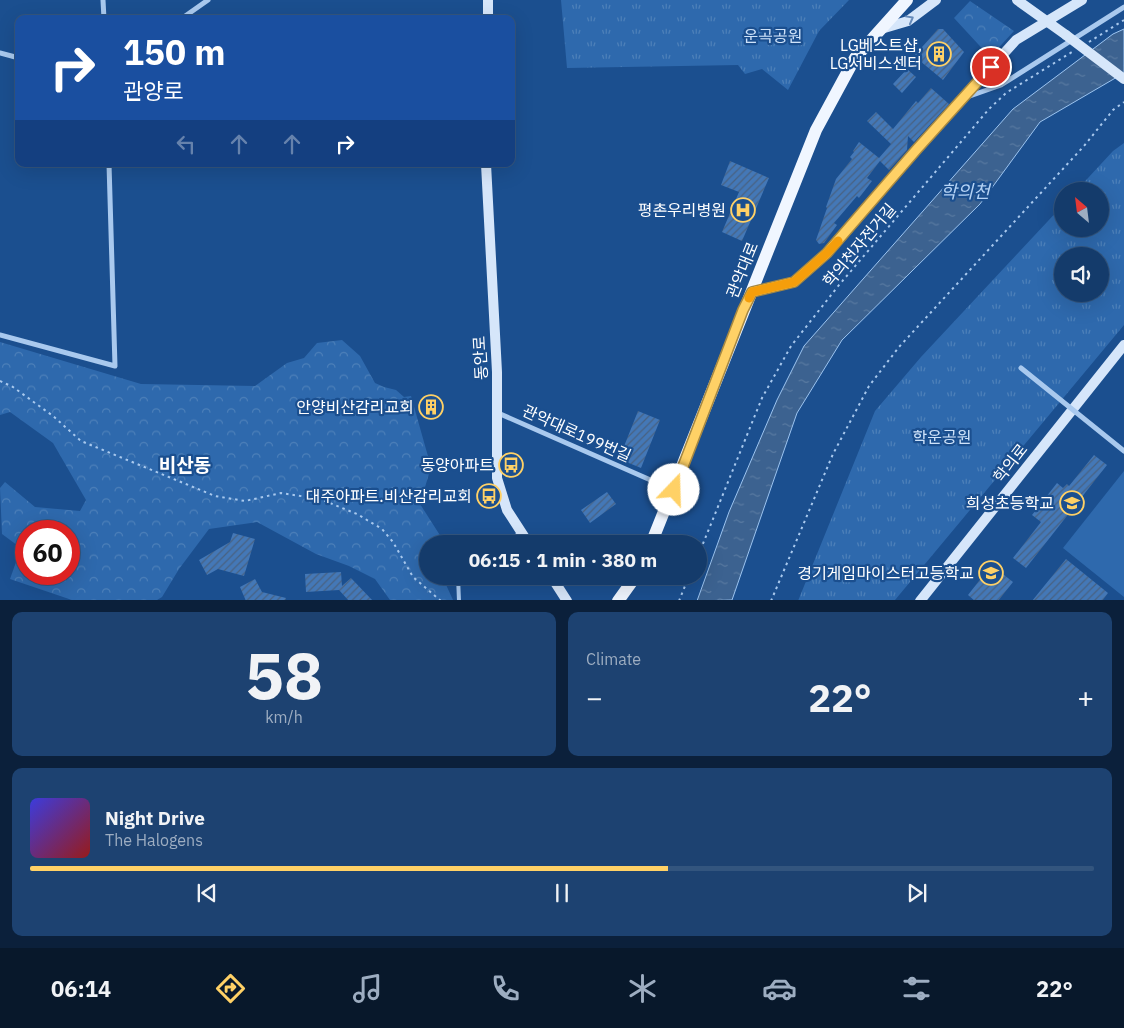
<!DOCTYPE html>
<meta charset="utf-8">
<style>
body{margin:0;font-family:"IBM Plex Sans","Noto Sans KR",sans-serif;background:#1d4271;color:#f1f3f6;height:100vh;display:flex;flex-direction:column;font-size:19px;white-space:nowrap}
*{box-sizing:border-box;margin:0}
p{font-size:16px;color:#9dadc1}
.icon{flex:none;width:28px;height:28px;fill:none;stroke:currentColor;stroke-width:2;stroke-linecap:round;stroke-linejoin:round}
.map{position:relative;height:600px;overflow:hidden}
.drawer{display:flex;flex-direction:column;gap:12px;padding:12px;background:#0b203b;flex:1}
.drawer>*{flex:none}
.banner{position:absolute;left:15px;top:15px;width:500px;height:152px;border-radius:10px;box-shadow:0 5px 20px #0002,0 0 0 1px #33557e;background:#1a4fa0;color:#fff;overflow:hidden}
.needle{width:32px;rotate:332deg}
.tools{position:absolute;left:1054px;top:182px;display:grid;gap:10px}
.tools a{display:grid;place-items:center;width:55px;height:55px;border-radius:50%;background:#143b6b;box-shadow:0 5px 20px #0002,0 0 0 1px #33557e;font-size:25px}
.speed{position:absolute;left:15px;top:520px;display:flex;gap:10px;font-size:25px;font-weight:700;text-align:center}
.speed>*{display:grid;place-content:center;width:65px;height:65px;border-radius:50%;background:#143b6b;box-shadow:0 5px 20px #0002,0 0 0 1px #33557e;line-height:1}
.speed .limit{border:8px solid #d22;background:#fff;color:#111}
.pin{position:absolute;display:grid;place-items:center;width:42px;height:42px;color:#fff;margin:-21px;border:2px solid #fff;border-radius:50%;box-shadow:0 1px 5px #0007}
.me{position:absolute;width:55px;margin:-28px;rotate:21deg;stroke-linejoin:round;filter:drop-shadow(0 0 4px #0008)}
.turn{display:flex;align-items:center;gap:18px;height:105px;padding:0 25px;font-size:22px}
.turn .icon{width:65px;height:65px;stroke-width:2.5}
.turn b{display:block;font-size:35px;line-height:42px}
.lanes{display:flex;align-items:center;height:48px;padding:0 25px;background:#0003;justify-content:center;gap:25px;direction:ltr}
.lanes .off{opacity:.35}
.big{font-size:38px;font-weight:700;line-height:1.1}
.drawer .tile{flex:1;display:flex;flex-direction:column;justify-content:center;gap:8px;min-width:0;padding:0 18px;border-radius:10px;background:#1d4271}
.drawer .dial{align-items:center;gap:0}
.dial b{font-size:65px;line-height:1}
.song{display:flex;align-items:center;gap:15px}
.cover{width:60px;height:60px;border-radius:8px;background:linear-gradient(135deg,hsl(240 70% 55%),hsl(0 70% 35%))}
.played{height:5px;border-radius:2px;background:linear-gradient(90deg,#ffd166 60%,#33557e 60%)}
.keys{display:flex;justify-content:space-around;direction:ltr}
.heat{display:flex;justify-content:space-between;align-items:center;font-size:28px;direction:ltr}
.drawer .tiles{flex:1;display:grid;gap:12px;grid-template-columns:1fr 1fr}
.tile:last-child{grid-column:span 2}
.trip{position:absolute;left:419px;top:535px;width:288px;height:50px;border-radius:25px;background:#143b6b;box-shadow:0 5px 20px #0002,0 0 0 1px #33557e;font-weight:700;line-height:50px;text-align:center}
.tab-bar{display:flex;height:80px;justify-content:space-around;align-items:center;background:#08182b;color:#9dadc1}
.tab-bar .icon{width:35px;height:35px}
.tab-bar .on{color:#ffd166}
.tab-bar b{font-size:22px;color:#f1f3f6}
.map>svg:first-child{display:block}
.forest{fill:url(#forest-crowns);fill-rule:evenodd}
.park{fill:url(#park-tufts);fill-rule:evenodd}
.garden{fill:#2e69ad}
.water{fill:url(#water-ripples);stroke:#9cc4f0}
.building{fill:url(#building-hatch)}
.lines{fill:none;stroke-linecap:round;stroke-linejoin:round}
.path{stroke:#a9c9ee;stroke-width:2;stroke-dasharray:2.5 4;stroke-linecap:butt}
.lane{stroke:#a9c9ee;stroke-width:4}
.street{stroke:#a9c9ee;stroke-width:5}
.secondary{stroke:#d6e6fa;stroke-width:10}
.primary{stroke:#f0f6ff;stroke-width:12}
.street-bridge{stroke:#a9c9ee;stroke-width:5}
.secondary-bridge{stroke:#d6e6fa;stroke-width:10}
.oneway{stroke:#668bba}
.route-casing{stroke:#a68842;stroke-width:12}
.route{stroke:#ffd166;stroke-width:9}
.slow{stroke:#f59e0b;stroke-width:9}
.labels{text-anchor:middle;stroke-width:4.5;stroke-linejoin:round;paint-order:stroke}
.park-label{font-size:16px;fill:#cfe3fa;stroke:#1b4f8f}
.poi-label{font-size:16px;fill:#fff;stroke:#1b4f8f;text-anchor:end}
.street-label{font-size:16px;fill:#fff;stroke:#1b4f8f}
.water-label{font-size:18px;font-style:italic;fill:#b5d3f5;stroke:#1b4f8f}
.quarter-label{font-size:19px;font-weight:bold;fill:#fff;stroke:#1b4f8f}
</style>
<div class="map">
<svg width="1124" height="601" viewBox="0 0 1124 601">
<defs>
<pattern id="forest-crowns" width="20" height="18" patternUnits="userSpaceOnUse" patternTransform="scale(1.25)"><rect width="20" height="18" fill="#2e69ad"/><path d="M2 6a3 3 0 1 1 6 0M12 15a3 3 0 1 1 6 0" fill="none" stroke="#4d80b9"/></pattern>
<pattern id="park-tufts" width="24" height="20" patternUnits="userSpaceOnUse" patternTransform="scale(1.25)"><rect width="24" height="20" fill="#2e69ad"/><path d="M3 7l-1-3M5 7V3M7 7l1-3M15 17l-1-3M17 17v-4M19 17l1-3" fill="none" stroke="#4d80b9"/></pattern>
<pattern id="water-ripples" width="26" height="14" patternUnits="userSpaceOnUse" patternTransform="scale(1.25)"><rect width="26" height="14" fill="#3c6290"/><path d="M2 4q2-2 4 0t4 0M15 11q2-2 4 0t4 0" fill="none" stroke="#597aa1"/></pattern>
<pattern id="building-hatch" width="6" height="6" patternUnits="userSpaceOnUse" patternTransform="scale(1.25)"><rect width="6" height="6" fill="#4478b7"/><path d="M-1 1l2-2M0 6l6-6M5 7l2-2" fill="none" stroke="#486282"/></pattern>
</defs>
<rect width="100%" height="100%" fill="#1b4f8f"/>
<path class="forest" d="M 970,1 L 1014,31 L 990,57 L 954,18 Z
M 342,340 L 360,356 L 375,383 L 384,387 L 396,390 L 404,397 L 411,396 L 431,467 L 420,504 L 443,540 L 441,544 L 428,544 L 428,576 L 442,576 L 453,600 L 390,600 L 375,579 L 349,566 L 316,554 L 257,522 L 209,529 L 179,569 L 162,597 L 157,600 L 72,600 L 10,579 L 21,548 L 2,534 L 0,488 L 5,482 L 35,507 L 80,511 L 86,500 L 53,443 L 10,412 L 0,415 L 0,342 L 141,384 L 255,386 L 287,363 L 304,358 L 317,343 ZM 26,531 L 69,531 L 69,574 L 26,574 Z"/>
<path class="park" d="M 561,0 L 849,0 L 819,31 L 788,90 L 762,69 L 745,74 L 738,65 L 567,68 Z
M 1124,143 L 1124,325 L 895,600 L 798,601 L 875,411 L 921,357 L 1062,206 L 1062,229 L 1100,229 L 1100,191 L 1076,191 L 1113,151 ZM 1062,256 L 1100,256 L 1100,294 L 1062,294 Z"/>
<path class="garden" d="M 1124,471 L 1124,597 L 1063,548 Z"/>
<path class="water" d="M 1124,29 L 1124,73 L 1040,122 L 980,204 L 842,340 L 797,413 L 732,600 L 697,601 L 729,512 L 777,400 L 804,346 L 1013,109 L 1113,34 Z"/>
<path class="building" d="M 938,29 L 943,29 L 964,52 L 943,80 L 914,56 Z
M 907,69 L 916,77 L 902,93 L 893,84 Z
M 931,88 L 949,104 L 914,142 L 908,136 L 907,150 L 889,170 L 880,161 L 867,178 L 872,181 L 859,198 L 857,196 L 834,223 L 837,225 L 824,243 L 819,244 L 816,240 L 827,208 L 826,207 L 836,179 L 852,159 L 850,157 L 854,152 L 853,151 L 859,142 L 879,158 L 891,144 L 867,121 L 876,112 L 893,129 L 916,101 L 918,103 Z
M 730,161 L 769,178 L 742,241 L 722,232 L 739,192 L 721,185 Z
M 437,397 L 442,410 L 424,417 L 419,404 Z
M 638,411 L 660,420 L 641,468 L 619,459 Z
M 1094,455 L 1107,465 L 1026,568 L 1013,558 L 1041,522 L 1032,515 L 1057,483 L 1063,488 L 1067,484 L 1069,486 Z
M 607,492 L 616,504 L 590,523 L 581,510 Z
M 233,533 L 255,539 L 244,576 L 218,569 L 207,575 L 199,560 L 230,542 Z
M 1066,559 L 1108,593 L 1102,601 L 1032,601 Z
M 999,571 L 1013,582 L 998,601 L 975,601 L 968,595 L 982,577 L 990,583 Z
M 341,572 L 342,586 L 351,578 L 373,601 L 349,601 L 339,590 L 306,592 L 305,574 Z
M 255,579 L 262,592 L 286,598 L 285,601 L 246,601 L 240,587 Z"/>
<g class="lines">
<path class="path" d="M 1089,42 L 1124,20
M 0,381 L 13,387 L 53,416 L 81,441 L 215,496 L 245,501 L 281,493 L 320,499 L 357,514 L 382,529 L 393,542 L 413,577 L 441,601
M 698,556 L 762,398 L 791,346 L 839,285 L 989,109 L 1006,93 L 1072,52
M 679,601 L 689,576
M 771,601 L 833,454 L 869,386 L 899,347 L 1084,146 L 1113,110 L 1124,102"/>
<path class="lane" d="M 504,544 L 520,533
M 458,576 L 459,601"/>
<path class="street" d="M 103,0 L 104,19
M 181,19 L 208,0
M 0,53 L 19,58
M 967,97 L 1001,85 L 1124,7
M 0,335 L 115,366 L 109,164
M 498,413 L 671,489"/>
<path class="secondary" d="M 488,0 L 488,19
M 1017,0 L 1066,35
M 881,29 L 908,21 L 936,0
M 486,164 L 497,372 L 497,478 L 507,510 L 529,544
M 752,292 L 794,282 L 827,253 L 917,149 L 1016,40 L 1082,0
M 551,576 L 567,601
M 920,601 L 1124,345"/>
<path class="primary" d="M 651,544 L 816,130 L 855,58 L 907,0
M 618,601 L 636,576"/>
<path class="street-bridge" d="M 1021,368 L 1124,451"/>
<path class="secondary-bridge" d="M 1066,35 L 1124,79"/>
</g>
<defs><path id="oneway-chevron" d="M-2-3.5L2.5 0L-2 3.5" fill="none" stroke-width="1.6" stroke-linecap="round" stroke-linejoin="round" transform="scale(1.25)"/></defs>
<use class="oneway" href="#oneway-chevron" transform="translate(910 19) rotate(-29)"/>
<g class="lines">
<g class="route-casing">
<path id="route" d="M 674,490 L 743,310 L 752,292 L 794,282 L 827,253 L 917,149 L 991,67"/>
</g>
<use href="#route" class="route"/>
<path class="slow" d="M 749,298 L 752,292 L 794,282 L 827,253 L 838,241"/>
</g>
<defs>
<g id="building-ring" transform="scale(1.25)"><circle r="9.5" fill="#1b4f8f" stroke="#ffd166" stroke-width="1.5"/><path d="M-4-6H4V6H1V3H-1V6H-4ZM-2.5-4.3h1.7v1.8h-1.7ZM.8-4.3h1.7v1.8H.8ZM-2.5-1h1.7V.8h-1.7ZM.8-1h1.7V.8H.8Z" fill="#ffd166"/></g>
<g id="hospital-ring" transform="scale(1.25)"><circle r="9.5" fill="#1b4f8f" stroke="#ffd166" stroke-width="1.5"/><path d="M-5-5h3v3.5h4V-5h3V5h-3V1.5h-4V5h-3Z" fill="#ffd166"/></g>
<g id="bus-ring" transform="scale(1.25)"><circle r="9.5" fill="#1b4f8f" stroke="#ffd166" stroke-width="1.5"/><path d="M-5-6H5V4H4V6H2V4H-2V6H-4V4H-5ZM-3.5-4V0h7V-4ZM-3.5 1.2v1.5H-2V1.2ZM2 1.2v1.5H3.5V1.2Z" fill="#ffd166"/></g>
<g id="school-ring" transform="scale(1.25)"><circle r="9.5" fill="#1b4f8f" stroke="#ffd166" stroke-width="1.5"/><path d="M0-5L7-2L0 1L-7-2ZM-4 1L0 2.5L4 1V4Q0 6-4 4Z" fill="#ffd166"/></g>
</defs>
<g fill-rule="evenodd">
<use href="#building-ring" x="939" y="54"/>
<use href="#hospital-ring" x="743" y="210"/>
<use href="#building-ring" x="431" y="407"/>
<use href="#bus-ring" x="511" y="465"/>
<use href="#bus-ring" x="489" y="496"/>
<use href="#school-ring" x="1072" y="503"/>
<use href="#school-ring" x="991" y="573"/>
</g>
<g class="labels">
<g class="park-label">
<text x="773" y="42">운곡공원</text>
<text x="942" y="443">학운공원</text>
</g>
<g class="poi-label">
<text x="922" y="51">LG베스트샵,<tspan x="922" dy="18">LG서비스센터</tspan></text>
<text x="726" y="216">평촌우리병원</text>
<text x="414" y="413">안양비산감리교회</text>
<text x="494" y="471">동양아파트</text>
<text x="472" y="502">대주아파트.비산감리교회</text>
<text x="1054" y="509">희성초등학교</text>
<text x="974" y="579">경기게임마이스터고등학교</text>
</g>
<g class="street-label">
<text transform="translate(859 245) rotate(-50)" y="6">학의천자전거길</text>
<text transform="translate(742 270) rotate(-68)" y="6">관악대로</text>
<text transform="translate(480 358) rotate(-93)" y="6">동안로</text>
<text transform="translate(577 433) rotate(24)" y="6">관악대로199번길</text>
<text transform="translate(1010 463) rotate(-52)" y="6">학의로</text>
</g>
<g class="water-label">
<text x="965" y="198">학의천</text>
</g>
<g class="quarter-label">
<text x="185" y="472">비산동</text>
</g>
</g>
</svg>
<div class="tools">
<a><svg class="needle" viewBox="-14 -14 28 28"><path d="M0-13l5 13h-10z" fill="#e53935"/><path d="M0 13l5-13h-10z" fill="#9dadc1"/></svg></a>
<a><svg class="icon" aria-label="sound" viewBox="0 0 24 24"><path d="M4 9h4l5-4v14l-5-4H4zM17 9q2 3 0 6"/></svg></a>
</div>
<div class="speed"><div class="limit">60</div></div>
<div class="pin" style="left:991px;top:67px;background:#d93025"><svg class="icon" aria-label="arrive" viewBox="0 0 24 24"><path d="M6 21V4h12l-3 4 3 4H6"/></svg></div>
<svg class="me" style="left:674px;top:490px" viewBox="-20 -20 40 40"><circle r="19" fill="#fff"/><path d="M0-13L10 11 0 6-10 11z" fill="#ffd166"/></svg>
<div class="trip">06:15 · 1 min · 380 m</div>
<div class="banner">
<div class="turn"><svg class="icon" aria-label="right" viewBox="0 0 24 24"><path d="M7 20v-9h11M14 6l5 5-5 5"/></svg><div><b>150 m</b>관양로</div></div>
<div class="lanes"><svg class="icon off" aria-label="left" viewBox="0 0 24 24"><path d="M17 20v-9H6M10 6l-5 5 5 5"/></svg><svg class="icon off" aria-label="ahead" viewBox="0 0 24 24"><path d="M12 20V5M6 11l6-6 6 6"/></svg><svg class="icon off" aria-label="ahead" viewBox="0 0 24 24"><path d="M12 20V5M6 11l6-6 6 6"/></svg><svg class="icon" aria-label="right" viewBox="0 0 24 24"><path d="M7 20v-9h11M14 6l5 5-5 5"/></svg></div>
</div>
</div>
<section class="drawer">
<div class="tiles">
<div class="tile dial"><b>58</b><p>km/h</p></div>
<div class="tile"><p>Climate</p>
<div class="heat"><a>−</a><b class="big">22°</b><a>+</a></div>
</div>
<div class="tile">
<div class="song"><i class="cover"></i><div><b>Night Drive</b><p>The Halogens</p></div></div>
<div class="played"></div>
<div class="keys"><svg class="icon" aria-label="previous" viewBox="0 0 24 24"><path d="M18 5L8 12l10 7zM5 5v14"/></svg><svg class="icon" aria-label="pause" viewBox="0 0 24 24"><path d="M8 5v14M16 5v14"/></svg><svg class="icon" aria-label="next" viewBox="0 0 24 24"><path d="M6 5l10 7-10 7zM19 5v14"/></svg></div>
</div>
</div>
</section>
<nav class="tab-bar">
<b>06:14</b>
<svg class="icon on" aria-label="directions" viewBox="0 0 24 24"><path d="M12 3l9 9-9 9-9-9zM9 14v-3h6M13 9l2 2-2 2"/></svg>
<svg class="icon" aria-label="music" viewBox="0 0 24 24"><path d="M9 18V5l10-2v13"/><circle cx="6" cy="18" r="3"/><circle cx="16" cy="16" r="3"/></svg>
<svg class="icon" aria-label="phone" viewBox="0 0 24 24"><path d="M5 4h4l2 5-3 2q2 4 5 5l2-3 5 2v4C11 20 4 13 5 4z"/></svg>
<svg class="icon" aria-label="climate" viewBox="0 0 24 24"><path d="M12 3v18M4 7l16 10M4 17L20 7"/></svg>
<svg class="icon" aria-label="car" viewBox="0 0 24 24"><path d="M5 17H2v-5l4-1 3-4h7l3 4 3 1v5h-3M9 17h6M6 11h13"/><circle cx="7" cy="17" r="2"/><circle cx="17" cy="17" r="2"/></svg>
<svg class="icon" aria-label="filters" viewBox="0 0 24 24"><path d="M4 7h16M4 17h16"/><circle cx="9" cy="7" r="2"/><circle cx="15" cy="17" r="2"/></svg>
<b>22°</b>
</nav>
